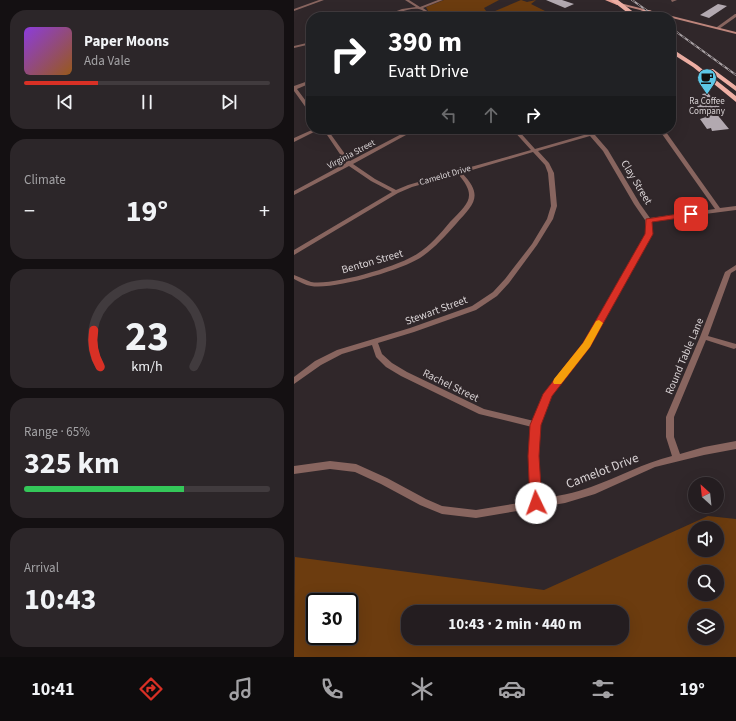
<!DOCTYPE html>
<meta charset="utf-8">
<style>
body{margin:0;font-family:"Source Sans 3",sans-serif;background:#2c2629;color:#f1f3f6;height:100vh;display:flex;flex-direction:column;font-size:15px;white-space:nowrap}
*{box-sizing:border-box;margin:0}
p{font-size:13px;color:#a3a2a5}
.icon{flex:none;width:22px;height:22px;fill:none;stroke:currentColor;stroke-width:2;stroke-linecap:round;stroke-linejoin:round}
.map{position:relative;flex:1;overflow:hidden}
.sheet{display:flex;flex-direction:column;gap:10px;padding:10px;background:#141012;width:294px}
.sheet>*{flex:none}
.guide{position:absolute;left:12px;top:12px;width:370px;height:122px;border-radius:16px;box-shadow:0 4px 16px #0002,0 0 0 1px #413b3e;background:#202124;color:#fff;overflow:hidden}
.needle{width:26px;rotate:333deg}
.tools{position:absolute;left:394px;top:477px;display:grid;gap:8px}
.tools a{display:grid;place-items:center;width:36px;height:36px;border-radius:50%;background:#241d20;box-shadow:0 4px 16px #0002,0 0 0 1px #413b3e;font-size:20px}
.speed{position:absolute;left:12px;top:593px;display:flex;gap:8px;font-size:20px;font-weight:700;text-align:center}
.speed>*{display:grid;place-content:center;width:52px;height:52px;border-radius:50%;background:#241d20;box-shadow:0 4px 16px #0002,0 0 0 1px #413b3e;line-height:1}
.speed .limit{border:2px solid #111;border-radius:6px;background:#fff;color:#111}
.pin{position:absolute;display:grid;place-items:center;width:34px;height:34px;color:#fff;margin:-17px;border-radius:8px;box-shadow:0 2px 6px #0006}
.me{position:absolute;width:44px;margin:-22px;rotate:357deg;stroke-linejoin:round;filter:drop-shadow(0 0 3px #0008)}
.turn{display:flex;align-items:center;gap:14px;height:84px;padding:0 16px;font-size:18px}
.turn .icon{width:52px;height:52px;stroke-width:2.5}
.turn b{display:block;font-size:28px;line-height:34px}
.lanes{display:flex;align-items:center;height:38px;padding:0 16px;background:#0003;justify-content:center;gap:20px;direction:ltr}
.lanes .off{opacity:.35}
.big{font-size:30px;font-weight:700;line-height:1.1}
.sheet .card{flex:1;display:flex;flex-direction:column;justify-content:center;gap:6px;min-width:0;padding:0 14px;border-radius:16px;background:#2c2629}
.sheet .dial{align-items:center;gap:0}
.dial svg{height:104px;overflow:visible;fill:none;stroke:#413b3e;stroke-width:7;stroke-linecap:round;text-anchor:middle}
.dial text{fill:#f1f3f6;stroke:none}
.song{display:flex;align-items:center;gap:12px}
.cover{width:48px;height:48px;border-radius:6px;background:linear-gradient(135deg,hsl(270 70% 55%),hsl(30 70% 35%))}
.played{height:4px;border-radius:2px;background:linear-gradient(90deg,#d93025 30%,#413b3e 30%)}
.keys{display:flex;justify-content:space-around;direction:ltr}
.heat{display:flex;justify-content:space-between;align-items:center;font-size:22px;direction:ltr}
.charge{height:6px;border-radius:3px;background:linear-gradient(90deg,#34c759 65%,#413b3e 0)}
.trip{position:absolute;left:107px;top:605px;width:228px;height:40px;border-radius:16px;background:#241d20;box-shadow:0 4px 16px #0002,0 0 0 1px #413b3e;font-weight:700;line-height:40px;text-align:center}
.tab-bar{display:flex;height:64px;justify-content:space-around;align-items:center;background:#0e0c0d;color:#a3a2a5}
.tab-bar .icon{width:28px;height:28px}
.tab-bar .selected{color:#d93025}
.tab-bar b{font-size:18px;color:#f1f3f6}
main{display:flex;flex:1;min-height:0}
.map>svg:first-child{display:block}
.green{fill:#6c3c0f;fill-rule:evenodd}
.building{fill:#b2a9b0}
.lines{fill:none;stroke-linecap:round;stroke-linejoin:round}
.minor{fill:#88655f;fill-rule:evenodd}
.secondary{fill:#bd857c;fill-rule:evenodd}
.primary{fill:#e69e92;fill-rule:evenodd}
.trunk{fill:#eeafa4;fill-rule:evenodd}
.rail-casing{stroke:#aaa3a6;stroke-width:2}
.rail{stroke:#30272a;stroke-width:1;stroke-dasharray:3.5;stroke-linecap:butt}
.route{fill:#d93025;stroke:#8d1f18}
.slow{fill:#f59e0b}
.labels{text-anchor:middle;stroke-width:4;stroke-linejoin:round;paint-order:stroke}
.far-poi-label{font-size:9px;fill:#d9d3d5;stroke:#30272a}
.far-street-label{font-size:9px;fill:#d9d3d5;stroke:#30272a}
.street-label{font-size:11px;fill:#d9d3d5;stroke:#30272a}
.near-street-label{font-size:13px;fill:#d9d3d5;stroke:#30272a}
</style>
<main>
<section class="sheet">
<div class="card">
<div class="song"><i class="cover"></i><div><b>Paper Moons</b><p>Ada Vale</p></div></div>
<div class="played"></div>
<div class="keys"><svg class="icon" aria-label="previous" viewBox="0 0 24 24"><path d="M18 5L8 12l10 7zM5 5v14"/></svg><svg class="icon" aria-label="pause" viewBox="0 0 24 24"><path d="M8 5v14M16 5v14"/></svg><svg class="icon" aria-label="next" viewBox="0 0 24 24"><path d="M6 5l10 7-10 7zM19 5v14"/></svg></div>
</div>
<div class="card"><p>Climate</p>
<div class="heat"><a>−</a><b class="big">19°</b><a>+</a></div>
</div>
<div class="card dial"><svg viewBox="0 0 100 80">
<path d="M14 69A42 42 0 1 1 86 69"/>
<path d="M14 69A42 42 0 0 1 9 41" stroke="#d93025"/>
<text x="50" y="56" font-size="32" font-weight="700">23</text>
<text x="50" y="72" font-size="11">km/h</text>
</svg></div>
<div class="card"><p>Range · 65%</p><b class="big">325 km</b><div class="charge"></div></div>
<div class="card"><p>Arrival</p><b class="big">10:43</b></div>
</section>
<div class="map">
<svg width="442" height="657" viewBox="0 0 442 657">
<rect width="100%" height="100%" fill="#30272a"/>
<path class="green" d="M 150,0 L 205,0 L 190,8 L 194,14 L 227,0 L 233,2 L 242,0 L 237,4 L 263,17 L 144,17 L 134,11 L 132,7 Z
M 414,516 L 442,519 L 442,657 L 0,657 L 1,557 L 250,590 ZM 401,528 L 423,528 L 423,550 L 401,550 ZM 401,572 L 423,572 L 423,594 L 401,594 ZM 21,602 L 55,602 L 55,636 L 21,636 ZM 114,612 L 328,612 L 328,638 L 114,638 ZM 401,616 L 423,616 L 423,638 L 401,638 Z"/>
<path class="building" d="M 252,0 L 268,0 L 280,4 L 271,8 Z
M 424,4 L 433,6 L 415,18 L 406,15 Z
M 414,93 L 429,111 L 421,112 L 435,129 L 418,131 L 417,128 L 413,129 L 406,119 L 412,117 L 398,100 L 412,99 L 408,94 Z"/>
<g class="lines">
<path class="minor" d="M 25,0 L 30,0 L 0,11 L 0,9 Z
M 111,0 L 115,0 L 126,7 L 144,0 L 149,0 L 129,8 L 142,17 C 135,17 131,10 125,9 C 113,7 99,17 87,17 L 108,9 L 122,7 Z
M 377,0 L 383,0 L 378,2 Z
M 441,14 L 442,14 L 442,17 L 425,29 L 423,29 L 423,27 Z
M 17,42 L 17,44 L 0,48 L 0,46 Z
M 17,80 L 17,83 L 3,89 L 17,108 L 17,112 L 15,112 L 0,91 L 0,86 Z
M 20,129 L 26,129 L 0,142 L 0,138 Z
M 29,129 L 33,129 L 56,161 L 117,129 L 123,129 L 59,164 L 81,179 L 102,190 L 114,185 L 162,171 L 162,170 L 166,170 L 237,150 L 218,129 L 223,129 L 241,149 L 311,129 L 318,129 L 301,135 L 314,150 L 346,204 L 356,218 L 421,209 L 368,134 L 363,129 L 368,129 L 372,132 L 426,208 L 442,206 L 442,210 L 357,221 L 358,234 L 295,347 L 257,395 L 246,425 L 243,456 L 246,499 C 263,496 281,493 297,487 C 325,477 349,463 378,456 L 372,437 L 372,417 L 406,337 L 431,272 L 442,265 L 442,270 L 437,273 L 414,336 L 442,344 L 442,348 L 440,349 L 412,340 L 380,417 L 380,437 L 386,454 L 410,447 L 442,441 L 442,449 L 410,455 L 361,467 L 301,494 L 271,503 L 182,518 L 148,514 L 126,505 L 87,484 L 61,472 L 36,469 L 0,474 L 0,466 L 36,461 L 62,464 L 93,478 L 132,499 L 148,506 L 182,510 L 237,501 L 235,456 L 238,427 L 185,414 L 107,376 L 92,367 L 82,357 L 78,345 L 48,354 L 27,365 L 0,384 L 0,377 L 21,361 L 43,350 L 116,328 L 178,306 L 199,292 L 211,279 L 238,244 L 253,219 L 257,206 L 254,173 L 251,165 L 239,152 L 168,173 C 190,196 180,204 162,224 C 151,236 140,249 126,258 C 107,270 40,290 17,286 C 11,285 6,282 0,279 L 0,275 C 6,277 11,280 17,282 C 39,286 105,266 123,254 C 136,246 146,234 156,222 C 174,203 184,197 164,174 L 118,187 L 104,193 L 0,255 L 0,250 L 98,192 L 77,181 L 55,166 L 0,195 L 0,191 L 52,163 ZM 296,136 L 309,151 L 340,204 L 351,220 L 352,234 L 289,343 L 251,392 L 240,421 L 190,409 L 113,372 L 98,363 L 88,354 L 84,343 L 120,332 L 182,310 L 203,296 L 215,283 L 243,245 L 259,219 L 263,206 L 260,173 L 255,163 L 244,151 Z"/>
<path class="secondary" d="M 322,2 L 442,32 L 442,34 L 322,4 Z"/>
<path class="primary" d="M 311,0 L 319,0 L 326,3 L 323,5 Z"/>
<path class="trunk" d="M 317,0 L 324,0 L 342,14 C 346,9 355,9 360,12 L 357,14 L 349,14 L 349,17 L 339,17 Z
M 377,48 L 403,65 L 442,96 L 442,102 L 399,67 L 377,53 Z
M 415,69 L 419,69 L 442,86 L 442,91 L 415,71 Z"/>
<g class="rail-casing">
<path id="rail" d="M 338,0 L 362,17
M 377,28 L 442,75"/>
</g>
<use href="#rail" class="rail"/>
</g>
<path class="route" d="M 397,212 L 401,214 L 400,216 L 358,222 L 359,234 L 296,347 L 258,396 L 247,425 L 245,456 L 248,503 L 246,507 L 242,509 L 238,507 L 236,503 L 234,456 L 236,425 L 249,394 L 289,343 L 351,234 L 352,219 Z"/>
<path class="slow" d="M 305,320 L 309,323 L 296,347 L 267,384 L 260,384 L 259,382 L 260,379 L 289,343 L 302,321 Z"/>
<defs>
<g id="cafe-pin" transform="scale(1)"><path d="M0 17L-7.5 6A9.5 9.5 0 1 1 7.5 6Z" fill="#5cc7e7" stroke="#30272a"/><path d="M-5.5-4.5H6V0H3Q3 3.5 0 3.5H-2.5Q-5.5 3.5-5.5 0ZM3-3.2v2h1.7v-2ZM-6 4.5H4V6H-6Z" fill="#111"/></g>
</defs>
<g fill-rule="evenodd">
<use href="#cafe-pin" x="413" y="78"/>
</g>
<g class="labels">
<g class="far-poi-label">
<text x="413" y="104">Ra Coffee<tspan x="413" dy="10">Company</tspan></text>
</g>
<g class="far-street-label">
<text transform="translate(57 154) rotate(-28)" y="3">Virginia Street</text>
<text transform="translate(151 175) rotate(-16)" y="3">Camelot Drive</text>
</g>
<g class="street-label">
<text transform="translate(343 182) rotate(59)" y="4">Clay Street</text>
<text transform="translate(78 261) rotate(-16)" y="4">Benton Street</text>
<text transform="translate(142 310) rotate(-20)" y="4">Stewart Street</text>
<text transform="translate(390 356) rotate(-67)" y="4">Round Table Lane</text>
<text transform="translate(157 385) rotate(26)" y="4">Rachel Street</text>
</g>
<g class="near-street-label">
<text transform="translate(308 470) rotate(-21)" y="5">Camelot Drive</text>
</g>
</g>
</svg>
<div class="tools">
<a><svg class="needle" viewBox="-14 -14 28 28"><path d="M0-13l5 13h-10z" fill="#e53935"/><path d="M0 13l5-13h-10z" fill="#a3a2a5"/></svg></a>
<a><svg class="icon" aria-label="sound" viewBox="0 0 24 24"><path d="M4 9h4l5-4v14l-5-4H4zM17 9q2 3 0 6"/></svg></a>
<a><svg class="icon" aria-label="search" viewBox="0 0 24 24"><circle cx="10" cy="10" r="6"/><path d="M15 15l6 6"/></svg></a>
<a><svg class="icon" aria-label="layers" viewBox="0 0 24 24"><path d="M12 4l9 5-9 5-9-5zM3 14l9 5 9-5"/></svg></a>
</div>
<div class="speed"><div class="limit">30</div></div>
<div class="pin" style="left:397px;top:214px;background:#d93025"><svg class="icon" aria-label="arrive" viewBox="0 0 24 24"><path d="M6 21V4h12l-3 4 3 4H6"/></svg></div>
<svg class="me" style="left:242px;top:503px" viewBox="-20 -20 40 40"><circle r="19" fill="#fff"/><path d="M0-13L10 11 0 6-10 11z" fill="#d93025"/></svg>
<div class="trip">10:43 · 2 min · 440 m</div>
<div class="guide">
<div class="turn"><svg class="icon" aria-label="right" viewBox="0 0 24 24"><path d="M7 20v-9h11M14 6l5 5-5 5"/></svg><div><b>390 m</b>Evatt Drive</div></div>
<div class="lanes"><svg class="icon off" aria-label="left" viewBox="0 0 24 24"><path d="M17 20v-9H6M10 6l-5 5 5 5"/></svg><svg class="icon off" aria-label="ahead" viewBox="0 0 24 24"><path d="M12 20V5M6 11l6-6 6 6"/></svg><svg class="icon" aria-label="right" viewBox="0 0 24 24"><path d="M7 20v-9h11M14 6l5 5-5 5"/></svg></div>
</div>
</div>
</main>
<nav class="tab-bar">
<b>10:41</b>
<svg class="icon selected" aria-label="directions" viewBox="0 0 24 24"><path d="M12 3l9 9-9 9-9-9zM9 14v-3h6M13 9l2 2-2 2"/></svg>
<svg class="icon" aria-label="music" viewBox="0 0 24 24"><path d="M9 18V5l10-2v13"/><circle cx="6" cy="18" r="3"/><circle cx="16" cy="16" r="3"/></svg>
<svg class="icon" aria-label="phone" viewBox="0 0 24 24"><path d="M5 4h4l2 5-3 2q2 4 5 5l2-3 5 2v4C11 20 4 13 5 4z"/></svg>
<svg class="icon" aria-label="climate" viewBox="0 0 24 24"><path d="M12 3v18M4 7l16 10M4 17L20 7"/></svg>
<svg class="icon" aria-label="car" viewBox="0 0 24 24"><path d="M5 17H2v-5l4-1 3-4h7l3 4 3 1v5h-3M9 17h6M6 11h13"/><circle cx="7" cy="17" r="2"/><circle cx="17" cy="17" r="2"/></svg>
<svg class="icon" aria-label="filters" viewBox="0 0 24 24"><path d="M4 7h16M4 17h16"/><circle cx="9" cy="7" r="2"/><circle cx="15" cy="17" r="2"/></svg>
<b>19°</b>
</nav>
